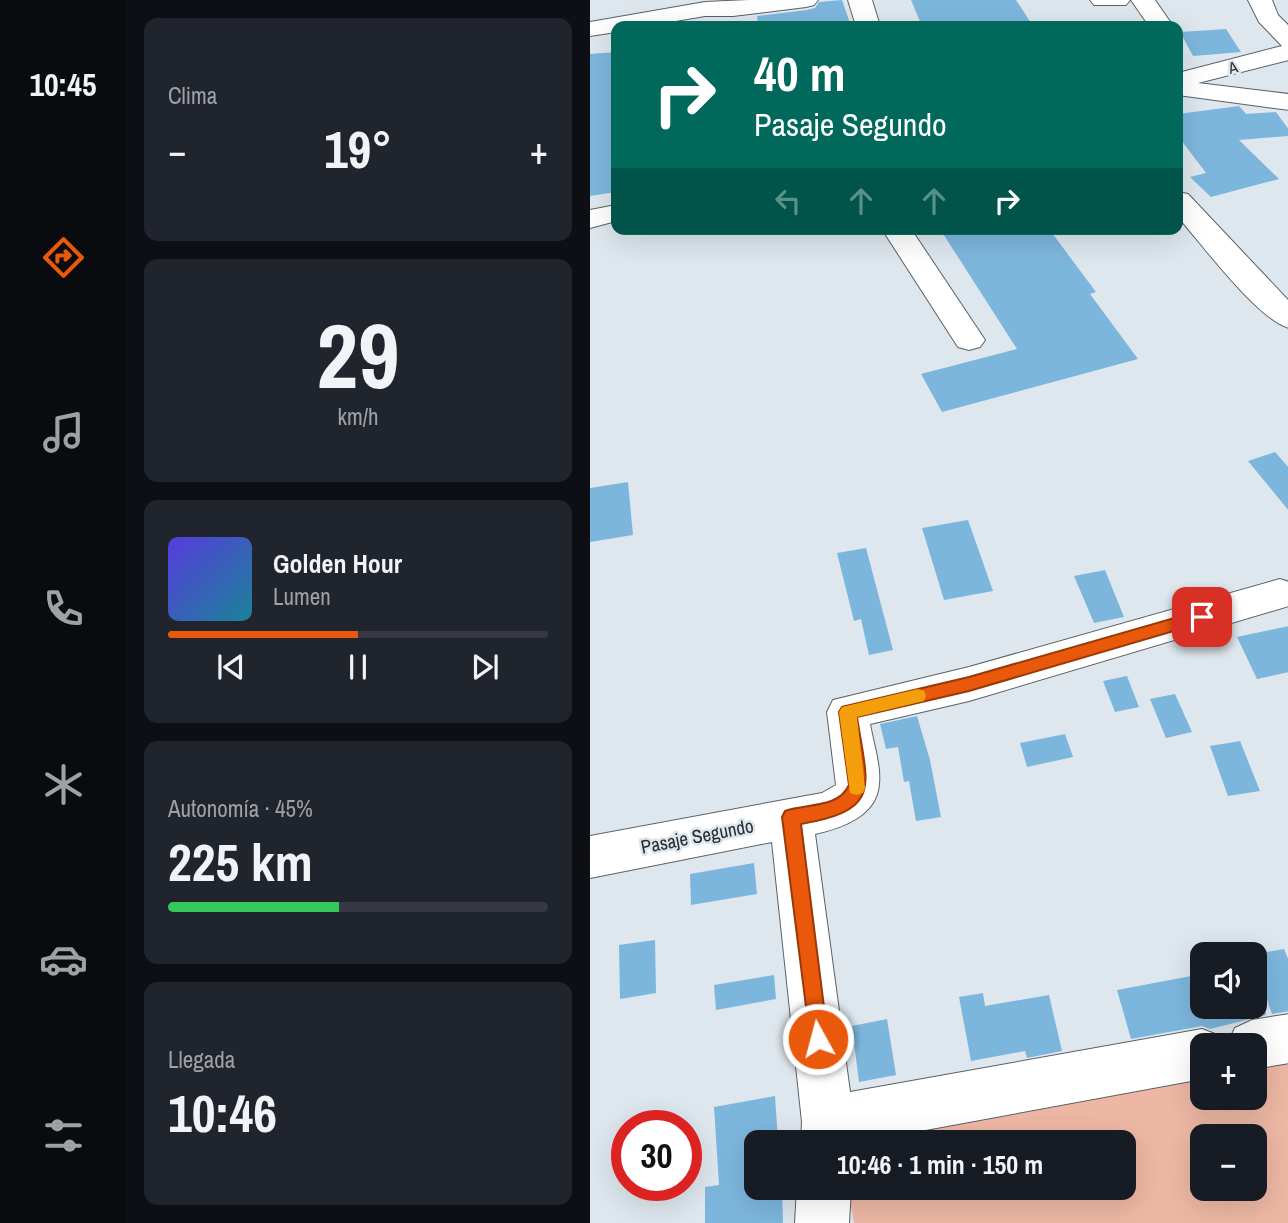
<!DOCTYPE html>
<html lang="es">
<meta charset="utf-8">
<style>
body{margin:0;font-family:"Archivo Narrow",sans-serif;background:#20242c;color:#f1f3f6;height:100vh;display:flex;flex-direction:column;font-size:26px;white-space:nowrap}
*{box-sizing:border-box;margin:0}
p{font-size:23px;color:#9ea1a6}
.icon{flex:none;width:38px;height:38px;fill:none;stroke:currentColor;stroke-width:2;stroke-linecap:round;stroke-linejoin:round}
.map{position:relative;flex:1;overflow:hidden}
.drawer{display:flex;flex-direction:column;gap:18px;padding:18px;background:#0d0f14;width:464px}
.drawer>*{flex:none}
.guide{position:absolute;left:21px;top:21px;width:572px;height:214px;border-radius:14px;box-shadow:0 7px 28px #0002;background:#00695c;color:#fff;overflow:hidden}
.buttons{position:absolute;left:600px;top:942px;display:grid;gap:14px}
.buttons a{display:grid;place-items:center;width:77px;height:77px;border-radius:14px;background:#171b24;box-shadow:0 7px 28px #0002;font-size:35px}
.speed{position:absolute;left:21px;top:1110px;display:flex;gap:14px;font-size:35px;font-weight:700;text-align:center}
.speed>*{display:grid;place-content:center;width:91px;height:91px;border-radius:50%;background:#171b24;box-shadow:0 7px 28px #0002;line-height:1}
.speed .limit{border:10px solid #d22;background:#fff;color:#111}
.pin{position:absolute;display:grid;place-items:center;width:60px;height:60px;color:#fff;margin:-30px;border-radius:14px;box-shadow:0 4px 10px #0006}
.me{position:absolute;width:77px;margin:-38px;rotate:353deg;stroke-linejoin:round;filter:drop-shadow(0 0 5px #0008)}
.turn{display:flex;align-items:center;gap:24px;height:147px;padding:0 28px;font-size:32px}
.turn .icon{width:91px;height:91px;stroke-width:2.5}
.turn b{display:block;font-size:49px;line-height:60px}
.lanes{display:flex;align-items:center;height:66px;padding:0 28px;background:#0003;justify-content:center;gap:35px;direction:ltr}
.lanes .off{opacity:.35}
.big{font-size:52px;font-weight:800;line-height:1.1}
.drawer .widget{flex:1;display:flex;flex-direction:column;justify-content:center;gap:10px;min-width:0;padding:0 24px;border-radius:14px;background:#20242c}
.drawer .dial{align-items:center;gap:0}
.dial b{font-size:91px;line-height:1}
.song{display:flex;align-items:center;gap:21px}
.cover{width:84px;height:84px;border-radius:10px;background:linear-gradient(135deg,hsl(250 70% 55%),hsl(190 70% 35%))}
.played{height:7px;border-radius:4px;background:linear-gradient(90deg,#ea580c 50%,#363941 50%)}
.keys{display:flex;justify-content:space-around;direction:ltr}
.heat{display:flex;justify-content:space-between;align-items:center;font-size:38px;direction:ltr}
.charge{height:10px;border-radius:5px;background:linear-gradient(90deg,#34c759 45%,#363941 0)}
.trip{position:absolute;left:154px;top:1130px;width:392px;height:70px;border-radius:14px;background:#171b24;box-shadow:0 7px 28px #0002;font-weight:800;line-height:70px;text-align:center}
main{display:flex;flex:1;min-height:0}
.menu{display:flex;flex-direction:column;width:126px;justify-content:space-around;align-items:center;background:#090b0e;color:#9ea1a6}
.menu .icon{width:49px;height:49px}
.menu .on{color:#ea580c}
.menu b{font-size:32px;color:#f1f3f6}
.map>svg:first-child{display:block}
.green{fill:#edb7a4;fill-rule:evenodd}
.building{fill:#7db6dd}
.lines{fill:none;stroke-linecap:round;stroke-linejoin:round}
.minor-casing{stroke:#596167;stroke-width:2}
.minor{fill:#fff;fill-rule:evenodd}
.route{fill:#ea580c;stroke:#983908;stroke-width:2}
.slow{fill:#f59e0b}
.labels{text-anchor:middle;stroke-width:5;stroke-linejoin:round;paint-order:stroke}
.far-street-label{font-size:16px;fill:#292c2f;stroke:#dee7ee}
.street-label{font-size:19px;fill:#292c2f;stroke:#dee7ee}
</style>
<main>
<nav class="menu">
<b>10:45</b>
<svg class="icon on" aria-label="directions" viewBox="0 0 24 24"><path d="M12 3l9 9-9 9-9-9zM9 14v-3h6M13 9l2 2-2 2"/></svg>
<svg class="icon" aria-label="music" viewBox="0 0 24 24"><path d="M9 18V5l10-2v13"/><circle cx="6" cy="18" r="3"/><circle cx="16" cy="16" r="3"/></svg>
<svg class="icon" aria-label="phone" viewBox="0 0 24 24"><path d="M5 4h4l2 5-3 2q2 4 5 5l2-3 5 2v4C11 20 4 13 5 4z"/></svg>
<svg class="icon" aria-label="climate" viewBox="0 0 24 24"><path d="M12 3v18M4 7l16 10M4 17L20 7"/></svg>
<svg class="icon" aria-label="car" viewBox="0 0 24 24"><path d="M5 17H2v-5l4-1 3-4h7l3 4 3 1v5h-3M9 17h6M6 11h13"/><circle cx="7" cy="17" r="2"/><circle cx="17" cy="17" r="2"/></svg>
<svg class="icon" aria-label="filters" viewBox="0 0 24 24"><path d="M4 7h16M4 17h16"/><circle cx="9" cy="7" r="2"/><circle cx="15" cy="17" r="2"/></svg>
</nav>
<section class="drawer">
<div class="widget"><p>Clima</p>
<div class="heat"><a>−</a><b class="big">19°</b><a>+</a></div>
</div>
<div class="widget dial"><b>29</b><p>km/h</p></div>
<div class="widget">
<div class="song"><i class="cover"></i><div><b>Golden Hour</b><p>Lumen</p></div></div>
<div class="played"></div>
<div class="keys"><svg class="icon" aria-label="previous" viewBox="0 0 24 24"><path d="M18 5L8 12l10 7zM5 5v14"/></svg><svg class="icon" aria-label="pause" viewBox="0 0 24 24"><path d="M8 5v14M16 5v14"/></svg><svg class="icon" aria-label="next" viewBox="0 0 24 24"><path d="M6 5l10 7-10 7zM19 5v14"/></svg></div>
</div>
<div class="widget"><p>Autonomía · 45%</p><b class="big">225 km</b><div class="charge"></div></div>
<div class="widget"><p>Llegada</p><b class="big">10:46</b></div>
</section>
<div class="map">
<svg width="699" height="1223" viewBox="0 0 699 1223">
<rect width="100%" height="100%" fill="#dee7ee"/>
<path class="green" d="M 698,1044 L 698,1223 L 264,1223 L 258,1188 L 534,1188 L 534,1143 L 251,1143 L 250,1137 L 612,1062 L 612,1097 L 665,1097 L 665,1051 ZM 612,1136 L 665,1136 L 665,1188 L 612,1188 Z"/>
<path class="building" d="M 252,0 L 261,26 L 168,26 L 167,16 L 217,10 L 225,8 L 229,2 Z
M 321,0 L 426,0 L 443,26 L 332,26 Z
M 636,29 L 651,52 L 603,56 L 590,32 Z
M 26,52 L 26,192 L 0,196 L 0,54 Z
M 649,106 L 656,114 L 686,112 L 699,130 L 699,136 L 649,140 L 689,179 L 621,197 L 600,177 L 616,173 L 588,136 L 588,114 Z
M 350,229 L 459,229 L 506,292 L 500,294 L 548,359 L 352,412 L 331,374 L 427,349 Z
M 685,452 L 699,468 L 699,511 L 658,461 Z
M 38,482 L 43,535 L 0,542 L 0,488 Z
M 378,520 L 403,591 L 354,600 L 332,528 Z
M 276,548 L 303,650 L 279,655 L 271,619 L 264,621 L 247,553 Z
M 515,570 L 534,617 L 504,623 L 484,576 Z
M 699,626 L 699,672 L 667,679 L 647,637 Z
M 537,676 L 549,707 L 525,712 L 513,681 Z
M 585,694 L 602,732 L 576,738 L 560,699 Z
M 327,716 L 340,760 L 351,817 L 326,821 L 319,781 L 314,782 L 308,747 L 296,749 L 290,724 Z
M 475,734 L 483,757 L 437,767 L 430,743 Z
M 650,741 L 670,791 L 638,796 L 620,746 Z
M 164,863 L 167,894 L 101,905 L 100,874 Z
M 65,940 L 66,993 L 30,999 L 29,945 Z
M 694,949 L 699,961 L 699,1011 L 682,1014 L 665,965 L 665,954 Z
M 612,974 L 612,1006 L 676,1006 L 676,1015 L 620,1029 L 612,1026 L 541,1039 L 527,990 Z
M 184,975 L 186,999 L 126,1010 L 124,985 Z
M 393,993 L 395,1006 L 459,995 L 472,1051 L 437,1058 L 435,1051 L 381,1061 L 369,997 Z
M 297,1019 L 306,1075 L 269,1082 L 262,1026 Z
M 185,1096 L 188,1140 L 166,1143 L 166,1188 L 192,1188 L 193,1223 L 115,1223 L 115,1187 L 129,1185 L 124,1107 Z"/>
<g class="lines">
<g class="minor-casing">
<path id="minor" d="M 159,0 L 228,0 L 224,5 L 216,7 L 143,16 L 115,16 L 56,26 L 26,26 L 26,32 L 0,36 L 0,22 L 115,2 Z
M 258,0 L 282,0 L 290,26 L 266,26 Z
M 500,0 L 540,0 L 536,5 L 504,5 Z
M 541,0 L 565,0 L 583,26 L 559,26 Z
M 658,0 L 682,0 L 688,15 L 699,26 L 699,60 L 608,83 L 699,94 L 699,110 L 588,95 L 588,73 L 692,46 L 669,22 Z
M 588,192 L 598,194 L 699,301 L 699,328 C 668,320 611,243 588,217 Z
M 26,205 L 26,221 L 0,228 L 0,210 Z
M 292,229 L 321,229 L 395,340 L 390,347 L 379,350 L 368,347 Z
M 690,579 L 699,582 L 699,606 L 379,701 L 280,724 C 283,742 291,765 289,784 C 287,816 252,828 225,834 L 260,1092 L 612,1029 L 630,1036 L 633,1045 L 612,1045 L 612,1079 L 265,1143 L 211,1143 L 212,1122 L 182,842 L 0,878 L 0,836 L 232,793 L 246,785 L 237,712 L 243,700 L 379,667 Z
M 699,1014 L 699,1063 L 665,1069 L 665,1045 L 637,1045 L 645,1028 L 662,1020 Z
M 207,1188 L 261,1188 L 259,1223 L 205,1223 Z"/>
</g>
<use href="#minor" class="minor"/>
</g>
<path class="route" d="M 612,610 L 620,617 L 618,621 L 379,691 L 267,717 C 277,785 294,810 211,824 L 238,1039 L 235,1046 L 228,1049 L 221,1046 L 192,817 L 195,811 C 216,803 248,809 259,785 L 249,712 L 252,707 L 379,677 Z"/>
<path class="slow" d="M 328,689 L 334,691 L 336,696 L 334,701 L 267,717 L 275,788 L 273,793 L 267,795 L 260,793 L 249,712 L 252,707 Z"/>
<g class="labels">
<g class="far-street-label">
<text transform="translate(643 67) rotate(-15)" y="6">A</text>
</g>
<g class="street-label">
<text transform="translate(107 836) rotate(-11)" y="7">Pasaje Segundo</text>
</g>
</g>
</svg>
<div class="buttons">
<a><svg class="icon" aria-label="sound" viewBox="0 0 24 24"><path d="M4 9h4l5-4v14l-5-4H4zM17 9q2 3 0 6"/></svg></a>
<a>+</a>
<a>−</a>
</div>
<div class="speed"><div class="limit">30</div></div>
<div class="pin" style="left:612px;top:617px;background:#d93025"><svg class="icon" aria-label="arrive" viewBox="0 0 24 24"><path d="M6 21V4h12l-3 4 3 4H6"/></svg></div>
<svg class="me" style="left:228px;top:1039px" viewBox="-20 -20 40 40"><circle r="17" fill="#ea580c" stroke="#fff" stroke-width="3"/><path d="M0-11L8 9 0 5-8 9z" fill="#fff"/></svg>
<div class="trip">10:46 · 1 min · 150 m</div>
<div class="guide">
<div class="turn"><svg class="icon" aria-label="right" viewBox="0 0 24 24"><path d="M7 20v-9h11M14 6l5 5-5 5"/></svg><div><b>40 m</b>Pasaje Segundo</div></div>
<div class="lanes"><svg class="icon off" aria-label="left" viewBox="0 0 24 24"><path d="M17 20v-9H6M10 6l-5 5 5 5"/></svg><svg class="icon off" aria-label="ahead" viewBox="0 0 24 24"><path d="M12 20V5M6 11l6-6 6 6"/></svg><svg class="icon off" aria-label="ahead" viewBox="0 0 24 24"><path d="M12 20V5M6 11l6-6 6 6"/></svg><svg class="icon" aria-label="right" viewBox="0 0 24 24"><path d="M7 20v-9h11M14 6l5 5-5 5"/></svg></div>
</div>
</div>
</main>
